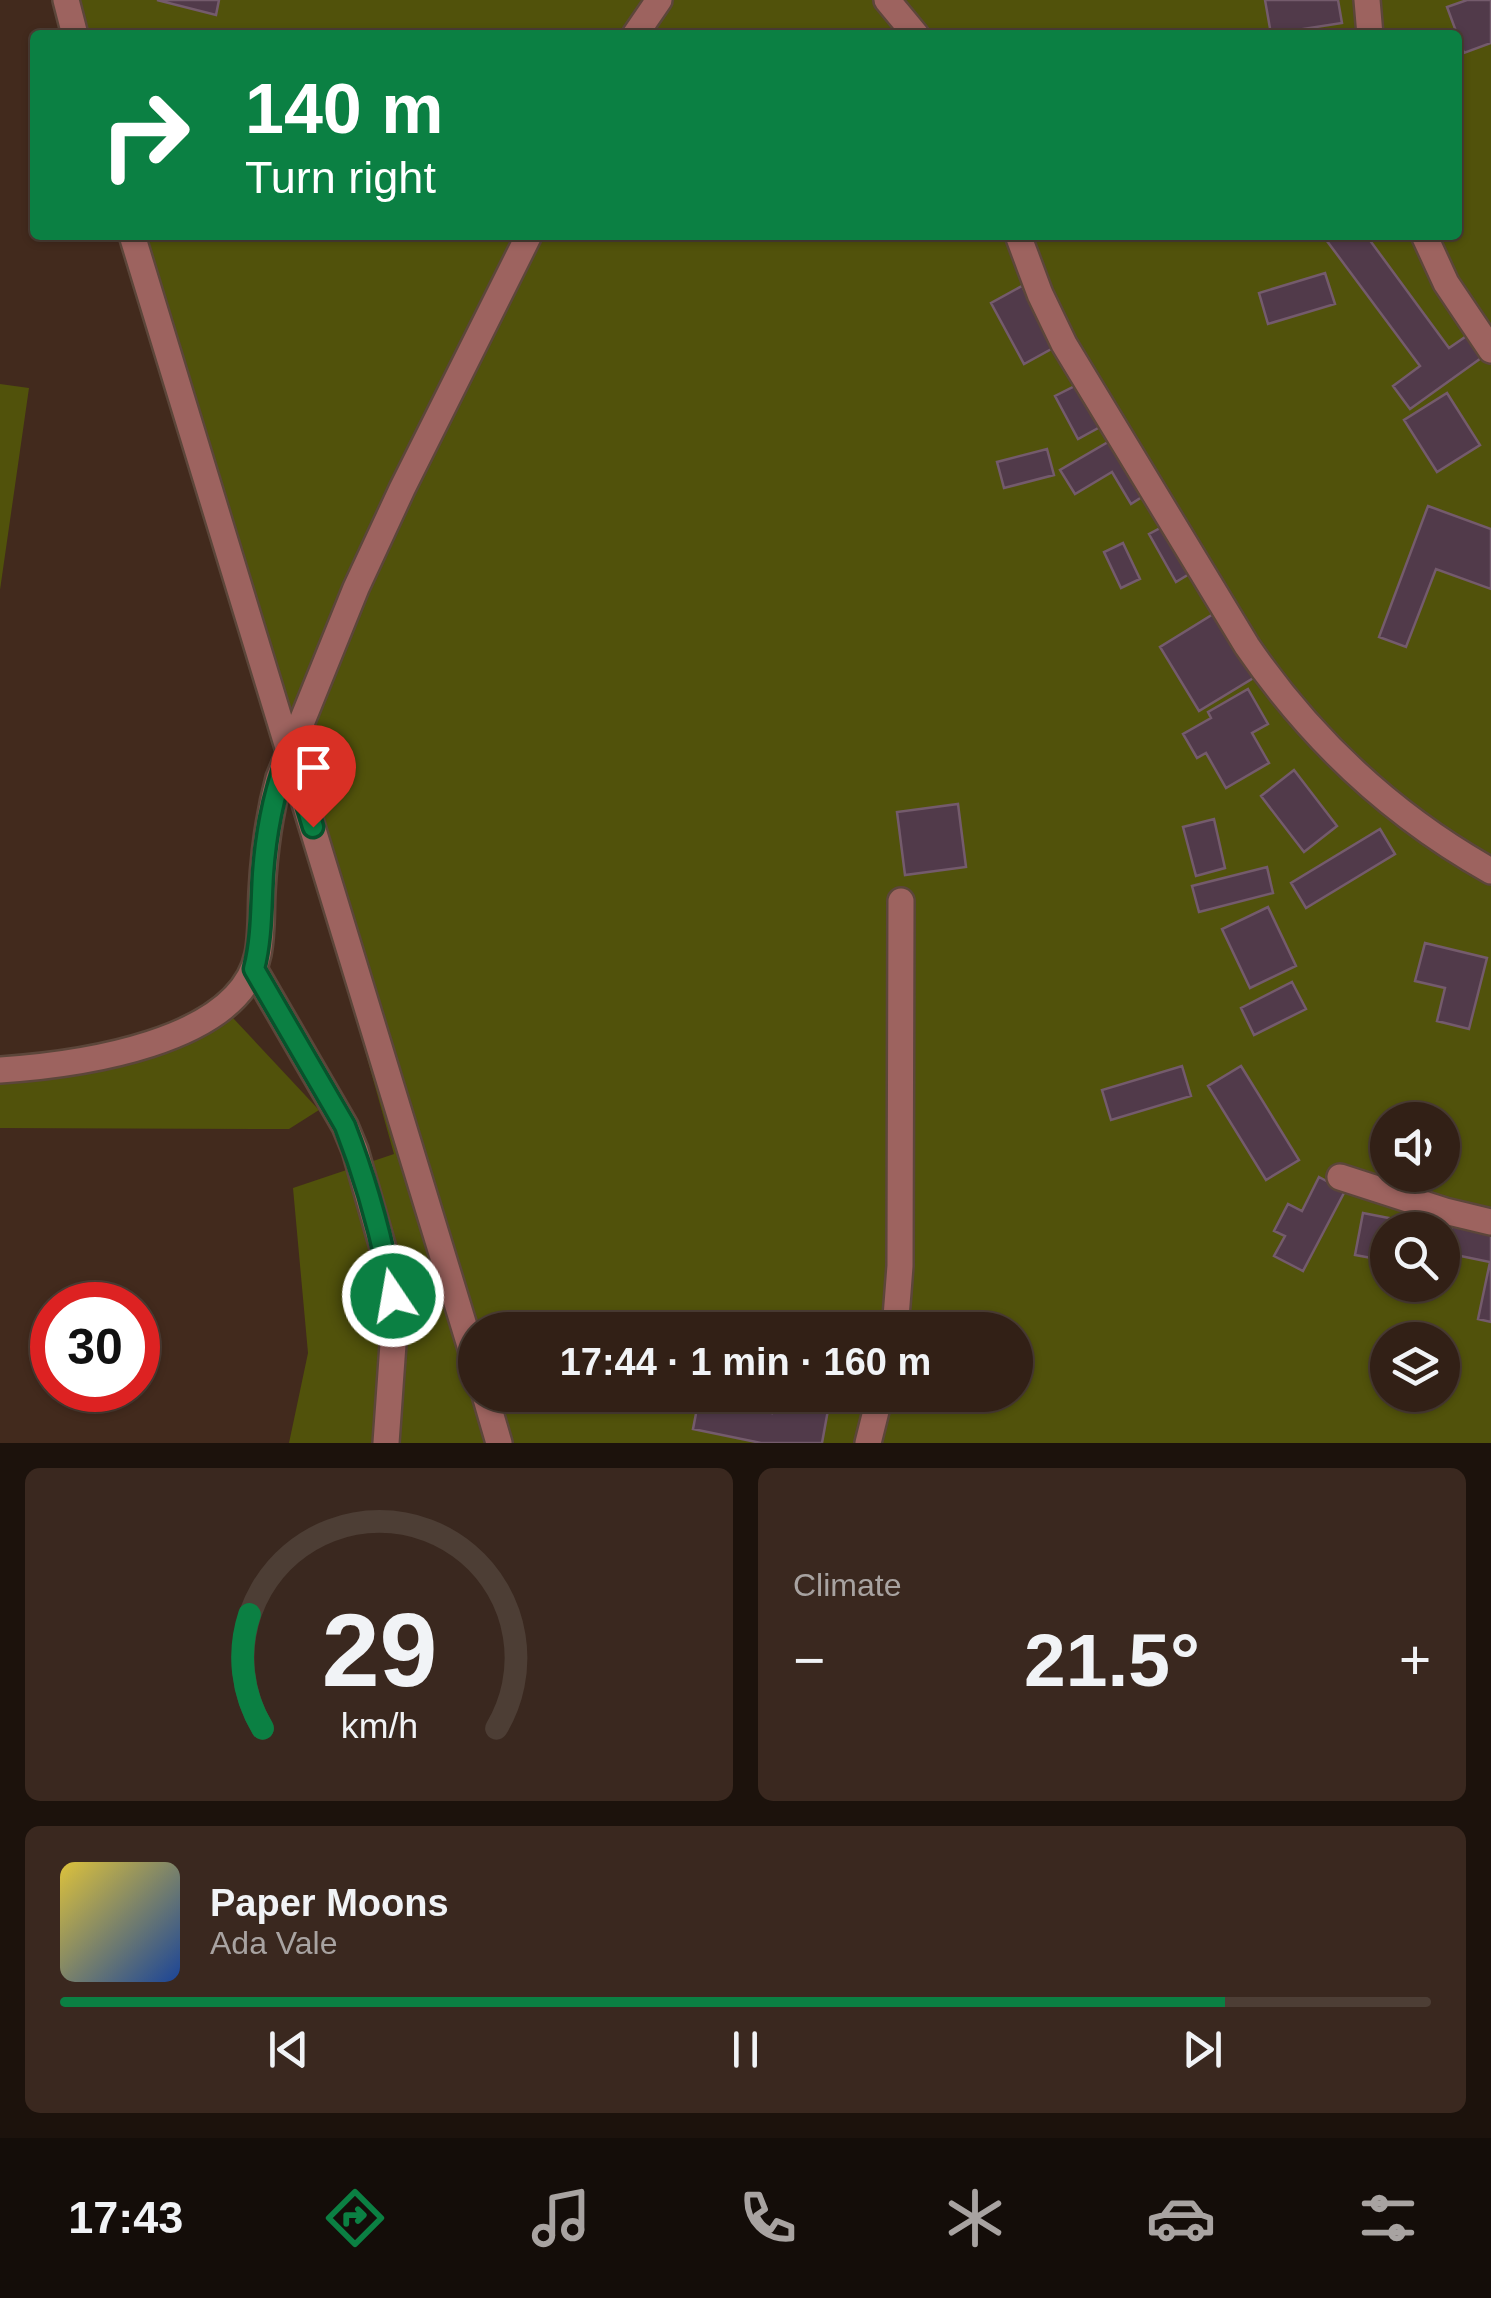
<!DOCTYPE html>
<meta charset="utf-8">
<style>
body{margin:0;font-family:Helvetica,sans-serif;background:#3a281f;color:#f1f3f6;height:100vh;display:flex;flex-direction:column;font-size:38px;white-space:nowrap}
*{box-sizing:border-box;margin:0}
p{font-size:32px;color:#a8a3a1}
.icon{flex:none;width:55px;height:55px;fill:none;stroke:currentColor;stroke-width:2;stroke-linecap:round;stroke-linejoin:round}
.map{position:relative;height:1443px;overflow:hidden}
.sheet{display:flex;flex-direction:column;gap:25px;padding:25px;background:#1c120c;flex:1}
.sheet>*{flex:none}
.banner{position:absolute;left:30px;top:30px;width:1432px;height:210px;border-radius:10px;box-shadow:0 2px 8px #0004,0 0 0 2px #4d3e35;background:#0b8043;color:#fff;overflow:hidden}
.buttons{position:absolute;left:1370px;top:1102px;display:grid;gap:20px}
.buttons a{display:grid;place-items:center;width:90px;height:90px;border-radius:50%;background:#322016;box-shadow:0 2px 8px #0004,0 0 0 2px #4d3e35;font-size:50px}
.speed{position:absolute;left:30px;top:1282px;display:flex;gap:20px;font-size:50px;font-weight:700;text-align:center}
.speed>*{display:grid;place-content:center;width:130px;height:130px;border-radius:50%;background:#322016;box-shadow:0 2px 8px #0004,0 0 0 2px #4d3e35;line-height:1}
.speed .limit{border:15px solid #d22;background:#fff;color:#111}
.pin{position:absolute;display:grid;place-items:center;width:85px;height:85px;color:#fff;margin:-102px -42px;border-radius:50% 50% 50% 0;rotate:-45deg;box-shadow:0 0 10px #0007}
.pin .icon{rotate:45deg}
.me{position:absolute;width:110px;margin:-55px;rotate:348deg;stroke-linejoin:round;filter:drop-shadow(0 0 8px #0008)}
.turn{display:flex;align-items:center;gap:35px;height:210px;padding:0 50px;font-size:45px}
.turn .icon{width:130px;height:130px;stroke-width:2.5}
.turn b{display:block;font-size:70px;line-height:85px}
.big{font-size:75px;font-weight:600;line-height:1.1}
.sheet .card{flex:1;display:flex;flex-direction:column;justify-content:center;gap:15px;min-width:0;padding:0 35px;border-radius:15px;background:#3a281f}
.sheet .dial{align-items:center;gap:0}
.dial svg{height:260px;overflow:visible;fill:none;stroke:#4d3e35;stroke-width:7;stroke-linecap:round;text-anchor:middle}
.dial text{fill:#f1f3f6;stroke:none}
.song{display:flex;align-items:center;gap:30px}
.cover{width:120px;height:120px;border-radius:15px;background:linear-gradient(135deg,hsl(50 70% 55%),hsl(220 70% 35%))}
.played{height:10px;border-radius:5px;background:linear-gradient(90deg,#0b8043 85%,#4d3e35 85%)}
.keys{display:flex;justify-content:space-around;direction:ltr}
.heat{display:flex;justify-content:space-between;align-items:center;font-size:55px;direction:ltr}
.sheet .tiles{flex:1;display:grid;gap:25px;grid-template-columns:1fr 1fr}
.card:last-child{grid-column:span 2}
.trip{position:absolute;left:458px;top:1312px;width:575px;height:100px;border-radius:50px;background:#322016;box-shadow:0 2px 8px #0004,0 0 0 2px #4d3e35;font-weight:600;line-height:100px;text-align:center}
.tabs{display:flex;height:160px;justify-content:space-around;align-items:center;background:#140d09;color:#a8a3a1}
.tabs .icon{width:70px;height:70px}
.tabs .on{color:#0b8043}
.tabs b{font-size:45px;color:#f1f3f6}
.map>svg:first-child{display:block}
.green{fill:#51520b;fill-rule:evenodd}
.building{fill:#513a4a;stroke:#745b6c;stroke-width:2.5}
.lines{fill:none;stroke-linecap:round;stroke-linejoin:round}
.minor-casing{stroke:#5c463a;stroke-width:30}
.minor{stroke:#9d635f;stroke-width:25}
.route-casing{stroke:#07532c;stroke-width:25}
.route{stroke:#0b8043;stroke-width:18}
</style>
<div class="map">
<svg width="1491" height="1443" viewBox="0 0 1491 1443">
<rect width="100%" height="100%" fill="#422a1d"/>
<path class="green" d="M 71,0 L 1491,0 L 1491,1443 L 289,1443 L 308,1353 L 293,1188 L 394,1154 L 136,235 L 1458,235 L 1458,35 L 81,35 ZM 1388,1120 L 1442,1120 L 1442,1175 L 1388,1175 ZM 1388,1230 L 1442,1230 L 1442,1285 L 1388,1285 ZM 475,1330 L 1015,1330 L 1015,1395 L 475,1395 ZM 1388,1340 L 1442,1340 L 1442,1395 L 1388,1395 Z
M 0,384 L 29,388 L 0,590 Z
M 219,1003 L 319,1110 L 289,1129 L 0,1128 L 0,1078 L 136,1044 Z"/>
<path class="building" d="M 157,0 L 219,0 L 216,15 Z
M 1265,0 L 1338,0 L 1342,23 L 1271,34 Z
M 1467,0 L 1491,0 L 1491,43 L 1464,53 L 1447,7 Z
M 249,31 L 249,35 L 210,35 L 210,32 Z
M 1326,235 L 1366,235 L 1449,348 L 1468,335 L 1484,356 L 1410,409 L 1393,386 L 1420,366 L 1324,237 Z
M 1325,273 L 1335,304 L 1268,324 L 1259,293 Z
M 1022,286 L 1055,347 L 1024,364 L 991,303 Z
M 1077,385 L 1100,427 L 1078,439 L 1055,396 Z
M 1447,393 L 1480,445 L 1437,472 L 1404,420 Z
M 1115,438 L 1148,493 L 1131,504 L 1112,472 L 1075,494 L 1060,470 Z
M 1047,449 L 1054,475 L 1004,488 L 997,462 Z
M 1428,506 L 1491,529 L 1491,589 L 1436,569 L 1406,647 L 1379,637 Z
M 1168,524 L 1194,571 L 1176,582 L 1149,534 Z
M 1123,543 L 1140,579 L 1121,588 L 1104,552 Z
M 1215,613 L 1255,677 L 1199,711 L 1160,647 Z
M 1248,689 L 1268,724 L 1252,733 L 1269,763 L 1226,788 L 1206,753 L 1197,758 L 1183,734 L 1211,718 L 1208,712 Z
M 1294,770 L 1337,826 L 1304,852 L 1261,796 Z
M 958,804 L 966,867 L 905,875 L 897,812 Z
M 1214,819 L 1225,868 L 1196,876 L 1183,827 Z
M 1380,829 L 1395,854 L 1306,908 L 1291,883 Z
M 1267,867 L 1273,893 L 1199,912 L 1192,886 Z
M 1268,907 L 1296,966 L 1250,988 L 1222,929 Z
M 1425,943 L 1487,958 L 1469,1029 L 1437,1021 L 1445,988 L 1415,981 Z
M 1292,982 L 1306,1009 L 1254,1035 L 1241,1008 Z
M 1182,1066 L 1191,1096 L 1111,1120 L 1102,1090 Z
M 1241,1066 L 1299,1160 L 1266,1180 L 1208,1086 Z
M 1319,1177 L 1345,1191 L 1303,1271 L 1274,1256 L 1285,1236 L 1274,1231 L 1288,1204 L 1302,1211 Z
M 1363,1213 L 1440,1228 L 1439,1230 L 1388,1230 L 1388,1261 L 1355,1255 Z
M 1453,1220 L 1491,1228 L 1491,1322 L 1478,1319 L 1490,1262 L 1446,1253 Z
M 699,1398 L 772,1413 L 775,1400 L 828,1410 L 822,1443 L 761,1443 L 693,1429 Z"/>
<g class="lines">
<g class="minor-casing">
<path id="minor" d="M 66,0 L 75,35
M 887,0 L 916,35
M 1367,0 L 1370,35
M 635,35 L 659,0
M 132,235 L 475,1362
M 1018,235 L 1040,294 L 1064,344 L 1247,646 C 1312,741 1391,815 1491,871
M 1424,235 L 1446,283 L 1491,350
M 254,969 L 345,1126 L 355,1150 L 387,1262 L 393,1296 L 394,1330 L 386,1443
M 0,1070 C 75,1065 240,1044 258,954 C 262,934 261,912 262,892 C 264,854 269,815 279,778 L 356,588 L 402,489 L 529,235
M 1340,1177 L 1445,1211 L 1491,1222
M 895,1330 L 900,1266 L 901,901
M 485,1395 L 499,1443
M 868,1443 L 880,1395"/>
</g>
<use href="#minor" class="minor"/>
</g>
<g class="lines">
<g class="route-casing">
<path id="route" d="M 313,827 L 290,750 C 274,790 266,831 263,874 C 261,906 262,938 254,969 L 345,1126 C 366,1180 382,1239 393,1296"/>
</g>
<use href="#route" class="route"/>
</g>
</svg>
<div class="buttons">
<a><svg class="icon" aria-label="sound" viewBox="0 0 24 24"><path d="M4 9h4l5-4v14l-5-4H4zM17 9q2 3 0 6"/></svg></a>
<a><svg class="icon" aria-label="search" viewBox="0 0 24 24"><circle cx="10" cy="10" r="6"/><path d="M15 15l6 6"/></svg></a>
<a><svg class="icon" aria-label="layers" viewBox="0 0 24 24"><path d="M12 4l9 5-9 5-9-5zM3 14l9 5 9-5"/></svg></a>
</div>
<div class="speed"><div class="limit">30</div></div>
<div class="pin" style="left:313px;top:827px;background:#d93025"><svg class="icon" aria-label="arrive" viewBox="0 0 24 24"><path d="M6 21V4h12l-3 4 3 4H6"/></svg></div>
<svg class="me" style="left:393px;top:1296px" viewBox="-20 -20 40 40"><circle r="17" fill="#0b8043" stroke="#fff" stroke-width="3"/><path d="M0-11L8 9 0 5-8 9z" fill="#fff"/></svg>
<div class="trip">17:44 · 1 min · 160 m</div>
<div class="banner">
<div class="turn"><svg class="icon" aria-label="right" viewBox="0 0 24 24"><path d="M7 20v-9h11M14 6l5 5-5 5"/></svg><div><b>140 m</b>Turn right</div></div>
</div>
</div>
<section class="sheet">
<div class="tiles">
<div class="card dial"><svg viewBox="0 0 100 80">
<path d="M14 69A42 42 0 1 1 86 69"/>
<path d="M14 69A42 42 0 0 1 10 34" stroke="#0b8043"/>
<text x="50" y="56" font-size="32" font-weight="700">29</text>
<text x="50" y="72" font-size="11">km/h</text>
</svg></div>
<div class="card"><p>Climate</p>
<div class="heat"><a>−</a><b class="big">21.5°</b><a>+</a></div>
</div>
<div class="card">
<div class="song"><i class="cover"></i><div><b>Paper Moons</b><p>Ada Vale</p></div></div>
<div class="played"></div>
<div class="keys"><svg class="icon" aria-label="previous" viewBox="0 0 24 24"><path d="M18 5L8 12l10 7zM5 5v14"/></svg><svg class="icon" aria-label="pause" viewBox="0 0 24 24"><path d="M8 5v14M16 5v14"/></svg><svg class="icon" aria-label="next" viewBox="0 0 24 24"><path d="M6 5l10 7-10 7zM19 5v14"/></svg></div>
</div>
</div>
</section>
<nav class="tabs">
<b>17:43</b>
<svg class="icon on" aria-label="directions" viewBox="0 0 24 24"><path d="M12 3l9 9-9 9-9-9zM9 14v-3h6M13 9l2 2-2 2"/></svg>
<svg class="icon" aria-label="music" viewBox="0 0 24 24"><path d="M9 18V5l10-2v13"/><circle cx="6" cy="18" r="3"/><circle cx="16" cy="16" r="3"/></svg>
<svg class="icon" aria-label="phone" viewBox="0 0 24 24"><path d="M5 4h4l2 5-3 2q2 4 5 5l2-3 5 2v4C11 20 4 13 5 4z"/></svg>
<svg class="icon" aria-label="climate" viewBox="0 0 24 24"><path d="M12 3v18M4 7l16 10M4 17L20 7"/></svg>
<svg class="icon" aria-label="car" viewBox="0 0 24 24"><path d="M5 17H2v-5l4-1 3-4h7l3 4 3 1v5h-3M9 17h6M6 11h13"/><circle cx="7" cy="17" r="2"/><circle cx="17" cy="17" r="2"/></svg>
<svg class="icon" aria-label="filters" viewBox="0 0 24 24"><path d="M4 7h16M4 17h16"/><circle cx="9" cy="7" r="2"/><circle cx="15" cy="17" r="2"/></svg>
</nav>
